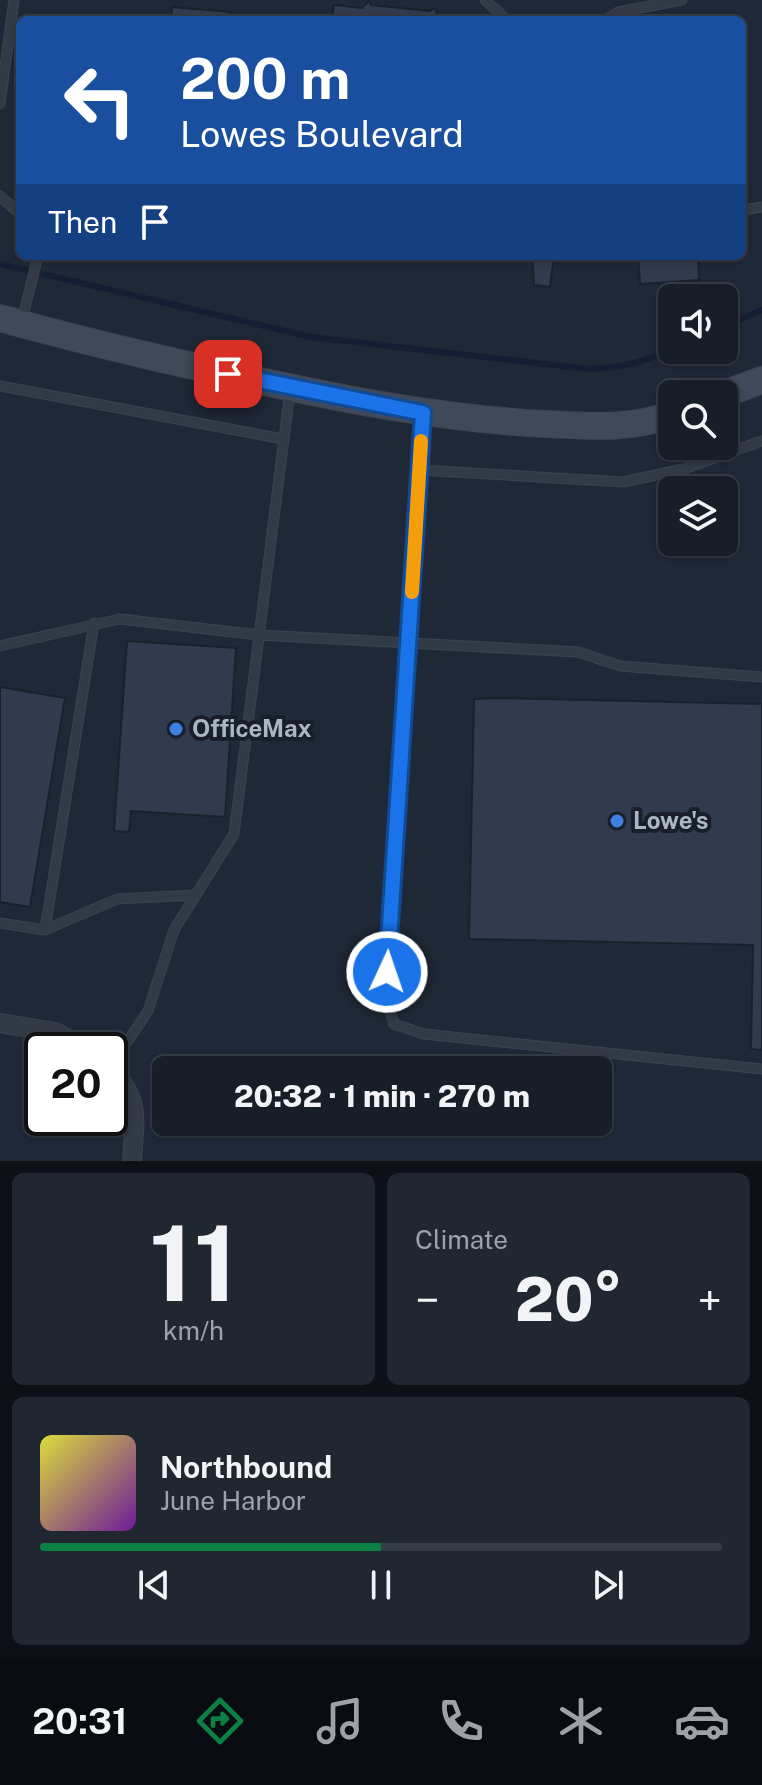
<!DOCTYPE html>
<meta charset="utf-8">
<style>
body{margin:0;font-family:"Public Sans",sans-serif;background:#202730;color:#f1f3f6;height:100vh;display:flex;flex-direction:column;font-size:30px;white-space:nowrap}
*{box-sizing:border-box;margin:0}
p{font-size:26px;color:#9ea2a8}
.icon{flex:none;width:44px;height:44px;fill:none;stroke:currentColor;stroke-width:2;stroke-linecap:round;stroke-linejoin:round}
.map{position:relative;height:1161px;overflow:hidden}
.sheet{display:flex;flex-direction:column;gap:12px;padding:12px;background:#0d1016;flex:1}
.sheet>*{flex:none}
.guide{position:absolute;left:16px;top:16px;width:730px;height:244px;border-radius:12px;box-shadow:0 2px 6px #0004,0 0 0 2px #363c45;background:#1a4fa0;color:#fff;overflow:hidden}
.fabs{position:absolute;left:658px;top:284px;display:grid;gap:16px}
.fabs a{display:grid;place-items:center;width:80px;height:80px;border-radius:12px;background:#171e28;box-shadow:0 2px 6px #0004,0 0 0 2px #363c45;font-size:40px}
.speed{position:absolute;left:24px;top:1032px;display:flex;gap:16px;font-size:40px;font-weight:700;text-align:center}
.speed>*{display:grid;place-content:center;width:104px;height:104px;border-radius:50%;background:#171e28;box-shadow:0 2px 6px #0004,0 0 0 2px #363c45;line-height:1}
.speed .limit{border:4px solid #111;border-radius:12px;background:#fff;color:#111}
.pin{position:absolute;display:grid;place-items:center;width:68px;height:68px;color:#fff;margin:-34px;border-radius:16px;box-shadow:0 4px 12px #0006}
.me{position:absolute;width:88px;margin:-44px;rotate:3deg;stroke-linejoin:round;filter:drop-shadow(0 0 6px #0008)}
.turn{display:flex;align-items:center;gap:28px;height:168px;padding:0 32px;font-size:36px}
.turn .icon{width:104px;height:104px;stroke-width:2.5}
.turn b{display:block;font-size:56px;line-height:68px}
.then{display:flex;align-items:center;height:76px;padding:0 32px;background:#0003;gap:16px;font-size:30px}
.big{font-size:60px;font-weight:800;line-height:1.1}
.sheet .widget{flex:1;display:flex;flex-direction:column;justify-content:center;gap:12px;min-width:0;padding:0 28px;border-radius:12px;background:#202730}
.sheet .dial{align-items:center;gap:0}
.dial b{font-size:104px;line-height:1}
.song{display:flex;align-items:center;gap:24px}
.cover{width:96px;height:96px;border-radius:12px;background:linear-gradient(135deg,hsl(60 70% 55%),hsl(280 70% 35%))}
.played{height:8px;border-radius:4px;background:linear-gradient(90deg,#0b8043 50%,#363c45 50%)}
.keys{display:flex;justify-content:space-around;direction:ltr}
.heat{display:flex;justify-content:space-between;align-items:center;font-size:44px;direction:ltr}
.sheet .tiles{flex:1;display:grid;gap:12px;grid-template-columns:1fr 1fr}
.widget:last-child{grid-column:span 2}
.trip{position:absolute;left:152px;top:1056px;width:460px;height:80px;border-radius:12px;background:#171e28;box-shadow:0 2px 6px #0004,0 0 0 2px #363c45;font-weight:800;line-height:80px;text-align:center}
.menu{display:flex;height:128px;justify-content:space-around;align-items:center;background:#090c10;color:#9ea2a8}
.menu .icon{width:56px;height:56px}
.menu .selected{color:#0b8043}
.menu b{font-size:36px;color:#f1f3f6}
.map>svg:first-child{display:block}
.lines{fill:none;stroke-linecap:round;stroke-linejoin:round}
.stream{stroke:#131f32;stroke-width:6}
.building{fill:#303c4d;stroke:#1a212d;stroke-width:2}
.lane-casing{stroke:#3c4350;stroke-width:11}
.street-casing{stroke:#3c4350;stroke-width:20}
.secondary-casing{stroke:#3c4350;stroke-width:28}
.lane{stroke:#323a46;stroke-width:9}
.street{stroke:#323a46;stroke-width:18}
.secondary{stroke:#404959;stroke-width:26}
.route-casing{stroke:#114b97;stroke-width:20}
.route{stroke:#1a73e8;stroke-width:14}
.slow{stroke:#f59e0b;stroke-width:14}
.shop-dot{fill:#3f7fe0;stroke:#181f2a;stroke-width:3}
.labels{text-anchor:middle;stroke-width:8;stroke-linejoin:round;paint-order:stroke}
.poi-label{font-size:24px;font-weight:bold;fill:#acb5c4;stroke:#181f2a;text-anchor:start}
</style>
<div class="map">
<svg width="762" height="1161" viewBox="0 0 762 1161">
<rect width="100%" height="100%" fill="#1f2836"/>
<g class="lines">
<path class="stream" d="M 0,264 L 311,337 L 588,369 C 621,368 641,363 672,349
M 724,326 L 762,310"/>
</g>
<path class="building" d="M 369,1 L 371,5 L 430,11 L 434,8 L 439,16 L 467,20 L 332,20 L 334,5 L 362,8 Z
M 172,7 L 230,12 L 230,14 L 280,20 L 171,20 Z
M 532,256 L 554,256 L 550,287 L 534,285 Z
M 638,256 L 698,256 L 699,280 L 640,284 Z
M 127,641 L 236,648 L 225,817 L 131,811 L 129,832 L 114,831 Z
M 0,687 L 65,698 L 30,907 L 0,902 Z
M 495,698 L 762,704 L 762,1050 L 751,1049 L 753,945 L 469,939 L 474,699 Z"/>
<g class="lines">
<g class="lane-casing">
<path id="lane" d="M 485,0 L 506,19 L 515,20
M 606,20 L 618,12 L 682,0
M 0,104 L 14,0
M 0,196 L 20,214
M 742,210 L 762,207
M 22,320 L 38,256
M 0,386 L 283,439
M 423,416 L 386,999 L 394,1024 L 424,1034 L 762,1069
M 420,470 L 623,482 L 684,469 L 762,441
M 0,646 L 120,619 L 259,635 L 578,652 L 620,666 L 762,677
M 0,923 L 45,930 L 117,899 L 196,895
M 45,930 L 94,623
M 110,1060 L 126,1044 L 148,1011 L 174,930 L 234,834 L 290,391"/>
</g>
<g class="street-casing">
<path id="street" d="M 0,1023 L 55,1032 L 89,1050
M 110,1070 C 142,1099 134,1122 132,1161"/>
</g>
<g class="secondary-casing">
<path id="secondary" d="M 0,318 C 82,341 164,360 247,378 C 346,400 445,419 546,424 C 588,426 632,430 672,414
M 724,394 L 762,380"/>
</g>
<use href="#lane" class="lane"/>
<use href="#street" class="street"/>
<use href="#secondary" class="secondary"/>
</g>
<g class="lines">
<g class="route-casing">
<path id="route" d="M 228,374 L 423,413 L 387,972"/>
</g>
<use href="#route" class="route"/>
<path class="slow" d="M 412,592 L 421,441"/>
</g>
<g class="shop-dot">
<circle cx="176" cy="729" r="8"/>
<circle cx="617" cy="821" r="8"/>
</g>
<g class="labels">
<g class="poi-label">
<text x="192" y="737">OfficeMax</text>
<text x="633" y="829">Lowe's</text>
</g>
</g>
</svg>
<div class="fabs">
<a><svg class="icon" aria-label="sound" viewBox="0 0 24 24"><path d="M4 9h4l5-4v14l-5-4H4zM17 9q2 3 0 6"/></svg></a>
<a><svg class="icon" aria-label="search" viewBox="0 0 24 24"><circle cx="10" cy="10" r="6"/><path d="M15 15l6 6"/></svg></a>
<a><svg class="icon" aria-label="layers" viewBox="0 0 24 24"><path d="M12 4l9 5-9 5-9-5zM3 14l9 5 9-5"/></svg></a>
</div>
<div class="speed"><div class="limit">20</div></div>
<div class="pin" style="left:228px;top:374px;background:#d93025"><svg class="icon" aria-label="arrive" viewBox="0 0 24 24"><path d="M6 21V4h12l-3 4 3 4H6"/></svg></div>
<svg class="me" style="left:387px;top:972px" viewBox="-20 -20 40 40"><circle r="17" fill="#1a73e8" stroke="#fff" stroke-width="3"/><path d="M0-11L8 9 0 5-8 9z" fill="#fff"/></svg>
<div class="trip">20:32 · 1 min · 270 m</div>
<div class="guide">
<div class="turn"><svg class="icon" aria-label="left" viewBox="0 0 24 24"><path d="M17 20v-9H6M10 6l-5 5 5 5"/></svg><div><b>200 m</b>Lowes Boulevard</div></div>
<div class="then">Then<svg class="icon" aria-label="arrive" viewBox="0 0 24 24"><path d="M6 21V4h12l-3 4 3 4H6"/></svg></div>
</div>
</div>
<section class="sheet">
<div class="tiles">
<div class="widget dial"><b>11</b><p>km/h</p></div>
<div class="widget"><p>Climate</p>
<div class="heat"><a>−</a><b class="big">20°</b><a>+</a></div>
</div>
<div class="widget">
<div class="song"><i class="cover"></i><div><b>Northbound</b><p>June Harbor</p></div></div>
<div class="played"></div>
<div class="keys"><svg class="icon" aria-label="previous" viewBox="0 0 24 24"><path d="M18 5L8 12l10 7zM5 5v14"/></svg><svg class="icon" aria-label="pause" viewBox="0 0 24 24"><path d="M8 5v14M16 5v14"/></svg><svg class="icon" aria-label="next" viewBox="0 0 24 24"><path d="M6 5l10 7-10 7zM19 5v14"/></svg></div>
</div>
</div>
</section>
<nav class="menu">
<b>20:31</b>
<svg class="icon selected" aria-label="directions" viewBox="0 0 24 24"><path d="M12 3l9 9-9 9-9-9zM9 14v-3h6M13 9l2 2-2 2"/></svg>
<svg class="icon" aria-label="music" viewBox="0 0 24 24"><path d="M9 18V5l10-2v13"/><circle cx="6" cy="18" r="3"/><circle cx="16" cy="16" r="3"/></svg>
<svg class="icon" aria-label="phone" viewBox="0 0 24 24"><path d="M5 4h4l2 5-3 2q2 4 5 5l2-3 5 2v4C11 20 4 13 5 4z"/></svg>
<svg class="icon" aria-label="climate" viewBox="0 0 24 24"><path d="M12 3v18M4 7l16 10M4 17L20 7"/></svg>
<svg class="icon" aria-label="car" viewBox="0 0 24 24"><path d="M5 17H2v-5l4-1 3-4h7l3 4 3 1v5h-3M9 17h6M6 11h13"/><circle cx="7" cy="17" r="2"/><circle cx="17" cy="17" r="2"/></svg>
</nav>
